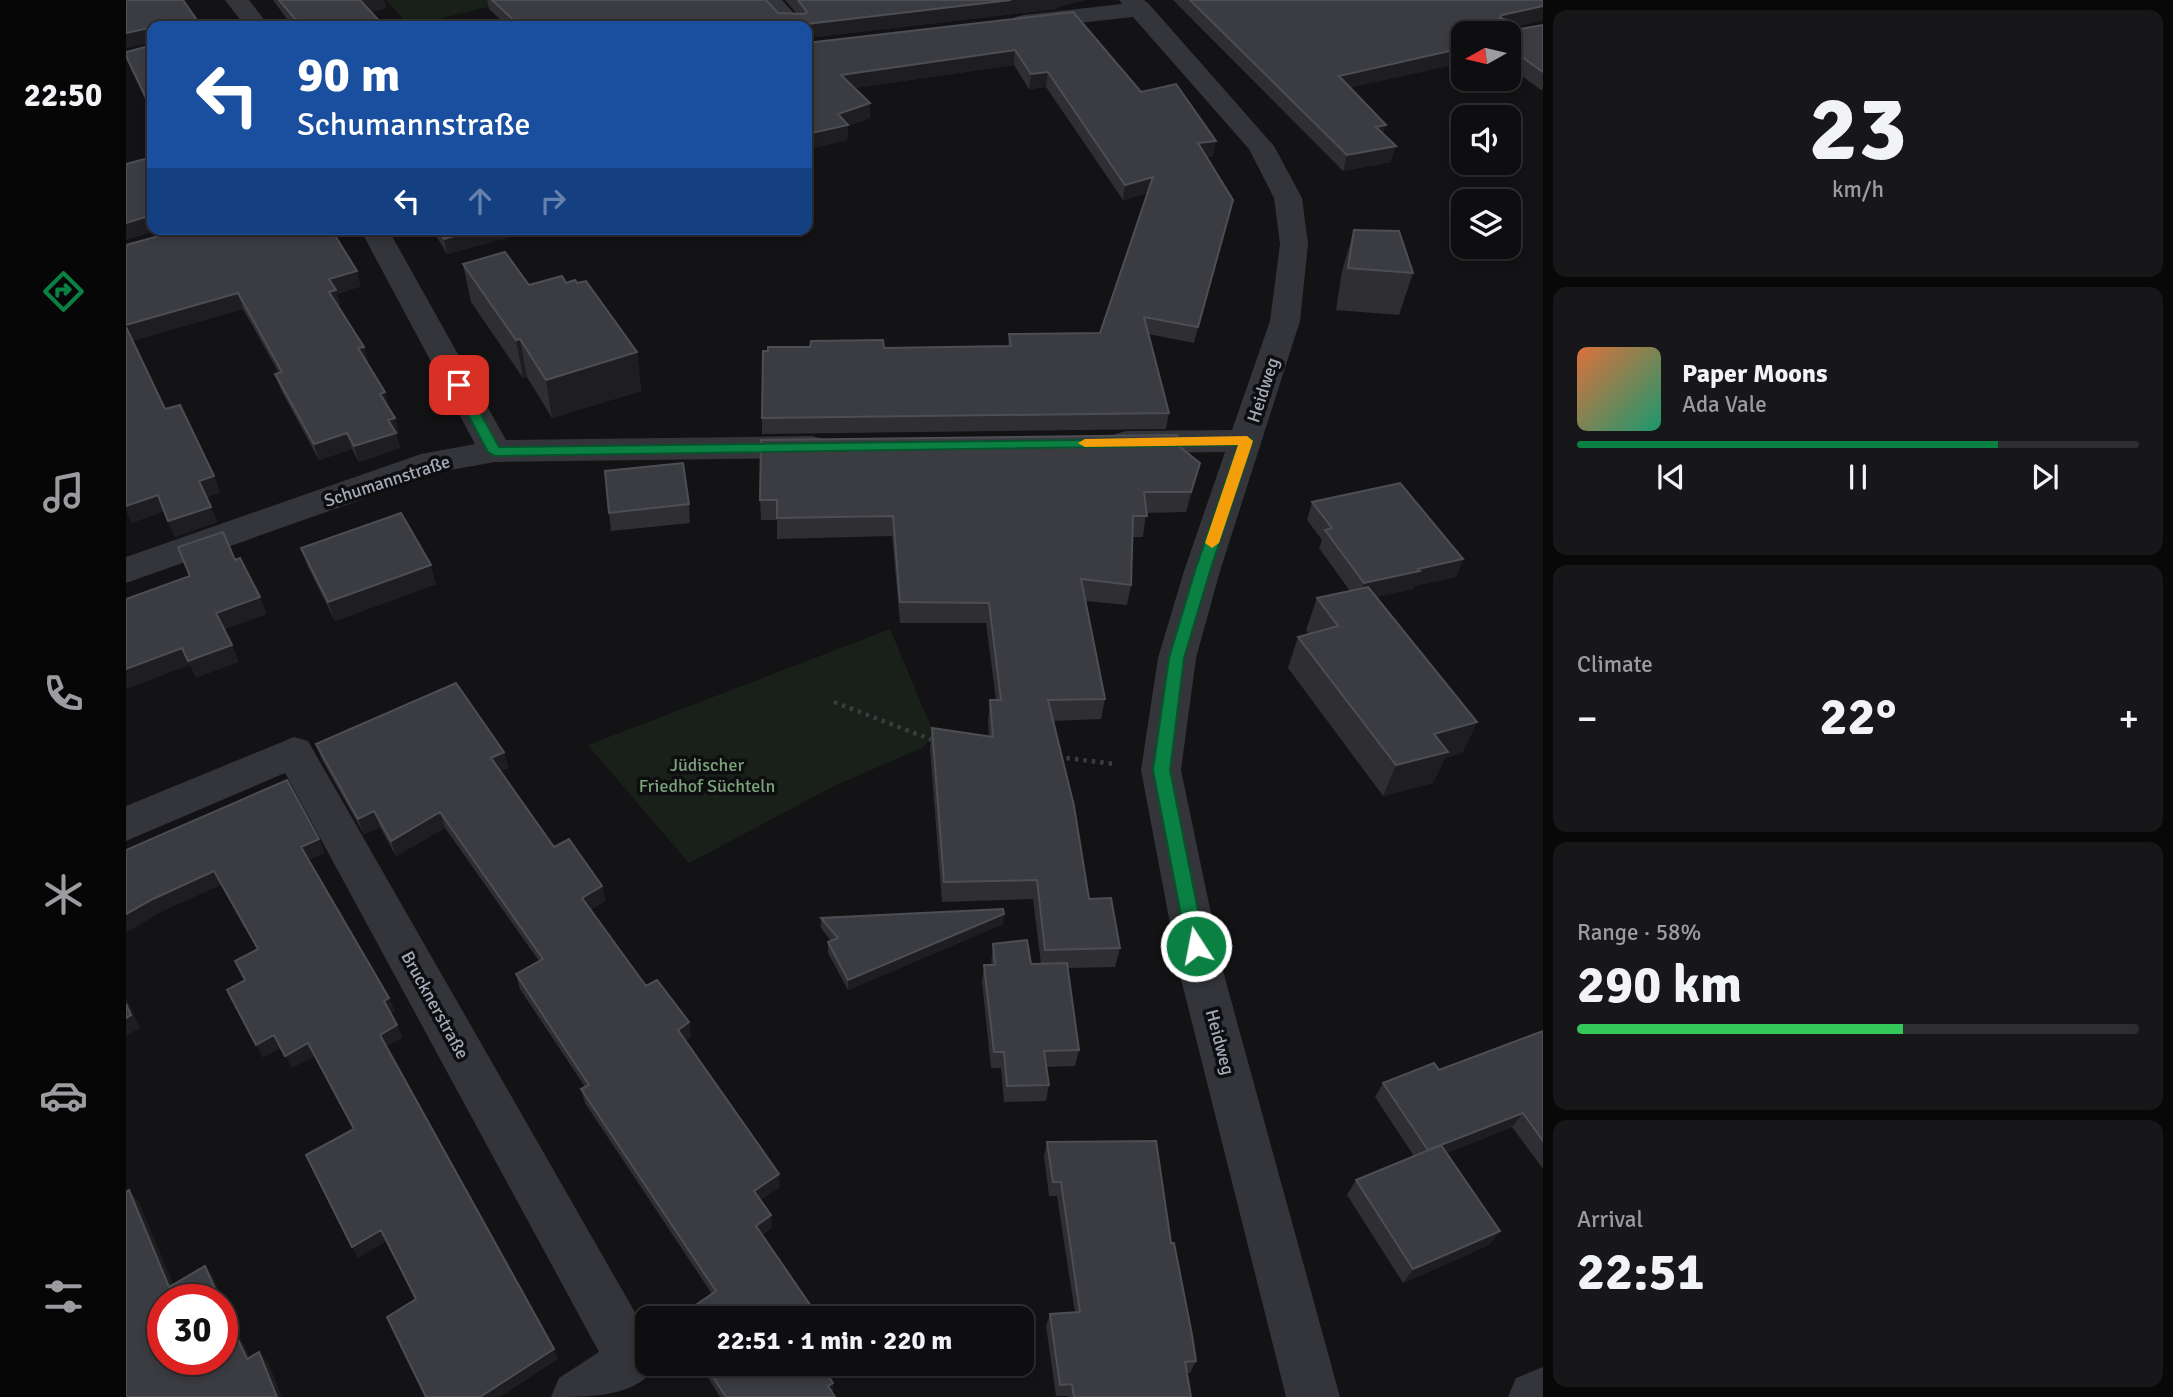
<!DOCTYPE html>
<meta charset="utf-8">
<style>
body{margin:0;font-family:Signika,sans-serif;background:#171719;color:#f1f3f6;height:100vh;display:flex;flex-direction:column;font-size:26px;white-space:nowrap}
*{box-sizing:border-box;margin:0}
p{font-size:23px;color:#9b9c9f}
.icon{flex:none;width:38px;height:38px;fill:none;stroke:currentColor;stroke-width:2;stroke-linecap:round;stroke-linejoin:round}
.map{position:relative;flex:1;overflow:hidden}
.side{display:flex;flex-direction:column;gap:10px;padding:10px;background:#080809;width:630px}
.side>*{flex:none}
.top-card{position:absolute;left:21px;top:21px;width:665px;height:214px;border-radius:14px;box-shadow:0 4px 10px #0003,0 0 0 2px #2e2e30;background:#1a4fa0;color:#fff;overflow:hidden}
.needle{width:46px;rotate:262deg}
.tools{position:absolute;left:1325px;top:21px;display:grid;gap:14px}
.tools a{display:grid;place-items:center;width:70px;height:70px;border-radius:14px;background:#0e0e10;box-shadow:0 4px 10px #0003,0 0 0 2px #2e2e30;font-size:35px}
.speed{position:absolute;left:21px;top:1284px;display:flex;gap:14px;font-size:35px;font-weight:700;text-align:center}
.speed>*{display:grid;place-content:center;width:91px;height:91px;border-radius:50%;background:#0e0e10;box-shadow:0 4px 10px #0003,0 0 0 2px #2e2e30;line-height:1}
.speed .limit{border:10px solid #d22;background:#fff;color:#111}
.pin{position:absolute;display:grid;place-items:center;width:60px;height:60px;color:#fff;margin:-30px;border-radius:14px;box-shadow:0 4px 10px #0006}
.me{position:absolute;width:77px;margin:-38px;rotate:349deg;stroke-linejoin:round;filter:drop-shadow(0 0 5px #0008)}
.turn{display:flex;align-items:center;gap:24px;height:147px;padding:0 35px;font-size:32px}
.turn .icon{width:91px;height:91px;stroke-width:2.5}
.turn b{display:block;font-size:49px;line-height:60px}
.lanes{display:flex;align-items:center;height:66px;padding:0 35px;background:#0003;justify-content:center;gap:35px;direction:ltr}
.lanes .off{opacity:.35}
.big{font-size:52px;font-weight:800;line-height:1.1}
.side .widget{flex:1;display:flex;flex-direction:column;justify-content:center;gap:10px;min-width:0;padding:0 24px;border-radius:14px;background:#171719}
.side .dial{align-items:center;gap:0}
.dial b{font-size:91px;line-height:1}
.song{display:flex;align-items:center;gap:21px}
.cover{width:84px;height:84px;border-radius:10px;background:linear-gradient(135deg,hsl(20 70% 55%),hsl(160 70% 35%))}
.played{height:7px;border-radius:4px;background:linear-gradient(90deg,#0b8043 75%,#2e2e30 75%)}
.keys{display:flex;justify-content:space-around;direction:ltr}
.heat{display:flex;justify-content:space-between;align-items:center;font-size:38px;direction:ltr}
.charge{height:10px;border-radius:5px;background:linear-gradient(90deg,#34c759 58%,#2e2e30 0)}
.trip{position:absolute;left:509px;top:1306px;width:399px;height:70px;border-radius:14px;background:#0e0e10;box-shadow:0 4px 10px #0003,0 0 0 2px #2e2e30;font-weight:800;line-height:70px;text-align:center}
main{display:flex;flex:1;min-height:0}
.tabs{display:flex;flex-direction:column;width:126px;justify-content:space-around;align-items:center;background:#060606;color:#9b9c9f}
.tabs .icon{width:49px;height:49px}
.tabs .selected{color:#0b8043}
.tabs b{font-size:32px;color:#f1f3f6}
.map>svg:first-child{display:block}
.green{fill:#19201a}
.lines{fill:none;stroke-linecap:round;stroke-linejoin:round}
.path{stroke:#3a3c41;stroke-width:4.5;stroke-dasharray:3.5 5;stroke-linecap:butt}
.street{fill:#34353a;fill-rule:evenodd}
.wall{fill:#2f2f33}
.shaded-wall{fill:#1e1e21}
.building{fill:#3b3c41;stroke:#4c4e53;stroke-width:2}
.route{fill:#0b8043;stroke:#07532c;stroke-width:2}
.slow{fill:#f59e0b}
.labels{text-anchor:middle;stroke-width:7;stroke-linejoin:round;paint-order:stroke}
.street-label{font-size:18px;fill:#a4aab6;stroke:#0e0e10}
.park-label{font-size:18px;fill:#7aa27b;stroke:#0e0e10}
</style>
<main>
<nav class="tabs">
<b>22:50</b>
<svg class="icon selected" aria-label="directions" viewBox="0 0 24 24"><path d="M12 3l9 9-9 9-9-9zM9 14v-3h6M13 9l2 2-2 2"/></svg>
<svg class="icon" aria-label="music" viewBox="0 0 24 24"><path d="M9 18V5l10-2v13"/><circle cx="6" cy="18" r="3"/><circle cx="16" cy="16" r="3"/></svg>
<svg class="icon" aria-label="phone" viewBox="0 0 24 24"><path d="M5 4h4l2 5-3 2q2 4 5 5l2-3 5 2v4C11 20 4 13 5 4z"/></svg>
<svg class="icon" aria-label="climate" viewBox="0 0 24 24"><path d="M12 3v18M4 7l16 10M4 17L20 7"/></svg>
<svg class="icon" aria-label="car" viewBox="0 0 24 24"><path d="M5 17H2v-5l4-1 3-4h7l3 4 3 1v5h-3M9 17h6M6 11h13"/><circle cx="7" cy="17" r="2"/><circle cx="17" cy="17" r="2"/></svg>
<svg class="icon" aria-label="filters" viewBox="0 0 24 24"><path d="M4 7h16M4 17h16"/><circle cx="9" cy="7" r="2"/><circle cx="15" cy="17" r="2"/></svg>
</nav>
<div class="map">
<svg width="1417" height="1397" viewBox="0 0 1417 1397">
<rect width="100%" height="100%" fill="#131315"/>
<path class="green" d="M 260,0 L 390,0 L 284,26 Z
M 764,629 L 808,734 L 798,747 L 708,786 L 563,863 L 462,745 Z"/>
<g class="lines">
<path class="path" d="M 708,702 L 809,741
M 932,757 L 989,764"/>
<path class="street" d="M 99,0 L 123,0 L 143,26 L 119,26 Z
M 631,0 L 656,0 L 679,26 L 654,26 Z
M 993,0 L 1018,0 L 1023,4 L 1148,146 L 1176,198 L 1182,244 L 1174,321 L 1094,571 L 1070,658 L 1055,770 L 1097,971 L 1214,1397 L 1160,1397 L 1053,971 L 1015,770 L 1032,658 L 1058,571 L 1099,452 L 1001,453 L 989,450 L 984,442 L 989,434 L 1001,431 L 1106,430 L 1144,321 L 1154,244 L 1148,198 L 1123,149 L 1007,17 L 898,29 L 889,27 L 886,22 L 889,17 L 898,15 L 996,4 Z
M 234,229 L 262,229 L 380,440 L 686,436 L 698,439 L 703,447 L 698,455 L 686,458 L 369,462 L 313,472 L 0,583 L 0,557 L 295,454 L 349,444 Z
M 168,737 L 182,741 L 522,1335 L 522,1363 L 532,1363 C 513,1397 467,1397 425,1397 L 433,1378 L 473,1352 L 159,773 L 0,841 L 0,806 Z
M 1417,1367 L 1417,1397 L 1382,1397 L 1390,1378 Z"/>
</g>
<path class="wall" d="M 147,0 L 258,0 L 260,8 L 245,12 L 258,26 L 166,26 Z
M 361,0 L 640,0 L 652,13 L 671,14 L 659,0 L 959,0 L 931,7 L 930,9 L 681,38 L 681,26 L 381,26 L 363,9 Z
M 1047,0 L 1417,0 L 1417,20 L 1384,28 L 1388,30 L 1417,25 L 1417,89 L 1415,90 L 1382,66 L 1382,33 L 1224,88 L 1257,134 L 1265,162 L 1217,171 Z
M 947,12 L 1015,92 L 1087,157 L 1081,157 L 1107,200 L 1068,343 L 1022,334 L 1043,413 L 1040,429 L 636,434 L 636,418 L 758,348 L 882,346 L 883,334 L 974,333 L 1022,193 L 997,200 L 920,87 L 903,89 L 888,65 L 729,88 L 744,118 L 722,126 L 721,140 L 681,43 Z
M 26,26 L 26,114 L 4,67 L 0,57 L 0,52 L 23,46 Z
M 306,229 L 405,229 L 406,231 L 321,254 Z
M 1228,230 L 1287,273 L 1273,315 L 1210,310 L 1216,271 Z
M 0,245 L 235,286 L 211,294 L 214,305 L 212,306 L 238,347 L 242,362 L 241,363 L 263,408 L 269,418 L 273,433 L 270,434 L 274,448 L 233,462 L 226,449 L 193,460 L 155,390 L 149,374 L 153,373 L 117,309 L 6,341 L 39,409 L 88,476 L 94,492 L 81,497 L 91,522 L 49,537 L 38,511 L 5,523 Z
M 337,264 L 403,285 L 440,283 L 511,352 L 515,391 L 426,418 L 401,377 L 397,378 L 345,302 Z
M 1054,447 L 1069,483 L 1060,512 L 1020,513 L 1017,537 L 1006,537 L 1005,585 L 1001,605 L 960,601 L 979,699 L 975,719 L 927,721 L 963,899 L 994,948 L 989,967 L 942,968 L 953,1050 L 949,1066 L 920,1067 L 923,1085 L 920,1101 L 878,1102 L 875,1068 L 865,1068 L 856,982 L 858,965 L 865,965 L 867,944 L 905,964 L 915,964 L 907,899 L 816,902 L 804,749 L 806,728 L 863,736 L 862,721 L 864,700 L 870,700 L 860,623 L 774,623 L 766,536 L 651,539 L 651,520 L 635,520 L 634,500 Z
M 1186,502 L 1337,559 L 1330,577 L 1288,586 L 1287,589 L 1250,597 L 1351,722 L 1336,753 L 1319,758 L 1307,783 L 1257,796 L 1162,668 L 1172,637 L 1183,634 L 1180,630 L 1191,598 L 1224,591 L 1193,548 L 1196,540 L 1181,520 Z
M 563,504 L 564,523 L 485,531 L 483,513 Z
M 175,548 L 310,584 L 209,621 L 182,567 Z
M 190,744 L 378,752 L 382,768 L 374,771 L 428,847 L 476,886 L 479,901 L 464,910 L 520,986 L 563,1022 L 565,1037 L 559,1040 L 654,1187 L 634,1200 L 645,1215 L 646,1228 L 636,1235 L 687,1309 L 688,1318 L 551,1318 L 586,1294 L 459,1103 L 455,1089 L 459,1087 L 394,989 L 390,974 L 413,961 L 319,828 L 270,856 L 254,827 L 238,834 L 196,760 Z
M 695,918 L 877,924 L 722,990 L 702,953 L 702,942 L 705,941 L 695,928 Z
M 1417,1031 L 1417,1169 L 1386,1127 L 1321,1153 L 1374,1231 L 1363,1245 L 1277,1283 L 1221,1195 L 1230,1180 L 1288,1156 L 1249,1097 L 1257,1083 L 1313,1070 Z
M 921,1142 L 1045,1243 L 1070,1361 L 1064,1373 L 1061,1373 L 1065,1397 L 942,1397 L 942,1396 L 930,1396 L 920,1326 L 924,1314 L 949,1313 L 931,1196 L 923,1196 L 918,1156 Z
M 573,1363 L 693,1363 L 709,1397 L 594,1397 Z"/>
<path class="shaded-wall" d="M 234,0 L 258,0 L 260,8 L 237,14 Z
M 885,0 L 959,0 L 931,7 L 930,9 L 681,38 L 681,24 Z
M 1417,6 L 1417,20 L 1371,30 L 1374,18 L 1376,15 Z
M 23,28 L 26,43 L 0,48 L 0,33 Z
M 1337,48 L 1337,63 L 1209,91 L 1213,76 Z
M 889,50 L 888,65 L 715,90 L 715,75 Z
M 922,72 L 920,87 L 903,89 L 905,74 Z
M 744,103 L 744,118 L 722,126 L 721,140 L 681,150 L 681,134 L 712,114 Z
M 1260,125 L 1255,141 L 1250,127 Z
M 1090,141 L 1087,157 L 1069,158 L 1072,143 Z
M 1270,146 L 1265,162 L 1217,171 L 1221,155 Z
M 1027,177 L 1025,192 L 997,200 L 999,185 Z
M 1107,200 L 1104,215 L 1068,343 L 1072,327 Z
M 26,215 L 26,229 L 37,229 L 0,240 L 0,223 Z
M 352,229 L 405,229 L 406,231 L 321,254 L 318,239 Z
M 231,271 L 235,286 L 211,294 L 214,305 L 208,307 L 203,292 L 203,279 Z
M 112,293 L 117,309 L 6,341 L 0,327 L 0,325 Z
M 394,339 L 401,377 L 397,378 L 390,340 Z
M 238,347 L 242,362 L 237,364 L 232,348 Z
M 511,352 L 515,391 L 426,418 L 420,380 Z
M 259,392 L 263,408 L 258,409 L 254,394 Z
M 269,418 L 273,433 L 270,434 L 274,448 L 233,462 L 228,446 L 262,420 Z
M 221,433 L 226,449 L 193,460 L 188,444 Z
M 1074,463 L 1069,483 L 1060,512 L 1065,492 Z
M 88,476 L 94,492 L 80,497 L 73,481 Z
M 32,495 L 38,511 L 5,523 L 0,511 L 0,506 Z
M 85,507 L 91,522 L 49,537 L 42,521 Z
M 1337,559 L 1330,577 L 1288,586 L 1287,589 L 1232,601 L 1238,583 L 1292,569 Z
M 305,565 L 310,584 L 209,621 L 202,602 Z
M 134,597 L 141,614 L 97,630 L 90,613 Z
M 106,645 L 113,662 L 70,678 L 64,665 L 0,689 L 0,669 L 56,648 Z
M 1351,722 L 1336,753 L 1319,758 L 1307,783 L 1257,796 L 1270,765 L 1308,734 Z
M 378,752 L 382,768 L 369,774 L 365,758 Z
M 248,811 L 254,827 L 238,834 L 232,819 Z
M 314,812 L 319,828 L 270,856 L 265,841 Z
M 193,839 L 199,853 L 181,861 L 175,847 Z
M 88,871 L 95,885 L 35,912 L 0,933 L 0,914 L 27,899 Z
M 476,886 L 479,901 L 459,913 L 456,898 Z
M 878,914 L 877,924 L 722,990 L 722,980 Z
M 0,997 L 14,1028 L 0,1036 Z
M 263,998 L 269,1011 L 263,1014 L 258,1001 Z
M 563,1022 L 565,1037 L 554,1044 L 552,1030 Z
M 271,1025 L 277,1038 L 259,1047 L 254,1035 Z
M 148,1035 L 155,1048 L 137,1058 L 130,1045 Z
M 182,1043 L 189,1056 L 166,1068 L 159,1056 Z
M 1397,1113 L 1386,1127 L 1293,1164 L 1302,1150 Z
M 653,1174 L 654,1187 L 629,1204 L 628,1191 Z
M 3,1190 L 13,1202 L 53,1298 L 43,1287 Z
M 645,1215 L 646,1228 L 631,1239 L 630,1226 Z
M 255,1230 L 261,1241 L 232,1258 L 226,1247 Z
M 1374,1231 L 1363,1245 L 1277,1283 L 1287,1269 Z
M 79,1266 L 87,1277 L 129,1369 L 121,1359 L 96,1305 L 96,1300 L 94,1300 Z
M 687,1309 L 688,1318 L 676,1318 Z
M 428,1349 L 432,1359 L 374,1397 L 354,1397 Z
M 133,1352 L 142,1362 L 156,1397 L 151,1397 Z
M 707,1383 L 707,1394 L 702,1386 Z"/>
<path class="building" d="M 0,0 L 57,0 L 75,26 L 26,26 L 26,110 L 0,56 L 0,52 L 23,46 L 23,28 L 0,33 Z
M 153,0 L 234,0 L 258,26 L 175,26 Z
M 366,0 L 640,0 L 652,13 L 679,14 L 681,12 L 672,0 L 885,0 L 681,24 L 680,26 L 394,26 Z
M 1064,0 L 1417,0 L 1417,6 L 1376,15 L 1374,18 L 1384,21 L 1384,28 L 1388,30 L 1417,25 L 1417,72 L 1382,47 L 1382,33 L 1337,33 L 1337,48 L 1213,76 L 1260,125 L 1250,127 L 1270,146 L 1221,155 Z
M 947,12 L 1015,92 L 1050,84 L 1090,141 L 1072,143 L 1107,200 L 1072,327 L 1018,317 L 1043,413 L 636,418 L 637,351 L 642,351 L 642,347 L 684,347 L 685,341 L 757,340 L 758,348 L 885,346 L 883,334 L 974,333 L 1027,177 L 999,185 L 922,72 L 905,74 L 889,50 L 715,75 L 744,103 L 712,114 L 722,125 L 681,134 L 681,43 Z
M 26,157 L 26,215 L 0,223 L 0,164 Z
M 58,229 L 205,229 L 231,271 L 203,279 L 210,290 L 203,292 L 238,347 L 232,348 L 259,392 L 254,394 L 269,418 L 262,420 L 270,433 L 228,446 L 221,433 L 188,444 L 149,374 L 156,372 L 112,293 L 0,325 L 0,245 Z
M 312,229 L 352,229 L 318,239 Z
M 1228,230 L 1273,231 L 1287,273 L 1222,268 Z
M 379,252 L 403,285 L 436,276 L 440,283 L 449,280 L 451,283 L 460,281 L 511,352 L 420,380 L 394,339 L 390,340 L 337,264 Z
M 0,327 L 39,409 L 54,405 L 88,476 L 73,481 L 85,507 L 42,521 L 32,495 L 0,506 Z
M 1051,435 L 1054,447 L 1074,463 L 1065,492 L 1018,492 L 1021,516 L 1007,516 L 1005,585 L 955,579 L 979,699 L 922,700 L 948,806 L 963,899 L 985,898 L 994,948 L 919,950 L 911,880 L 818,882 L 806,728 L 867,737 L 864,700 L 875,700 L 863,603 L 774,602 L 767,516 L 651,518 L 651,500 L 634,500 L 635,440 Z
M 557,463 L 563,504 L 483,513 L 479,471 Z
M 1274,483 L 1337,559 L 1292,569 L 1294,571 L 1238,583 L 1199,530 L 1206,528 L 1186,502 Z
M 275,513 L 305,565 L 202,602 L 175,548 Z
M 97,532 L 109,560 L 114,558 L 134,597 L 90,613 L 106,645 L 62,661 L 56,648 L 0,669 L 0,599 L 64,576 L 52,547 Z
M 1242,587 L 1351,722 L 1308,734 L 1322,752 L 1270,765 L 1172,637 L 1212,626 L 1191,598 Z
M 330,683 L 378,752 L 365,758 L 428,847 L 443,839 L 476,886 L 456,898 L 520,986 L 531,980 L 563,1022 L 552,1030 L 653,1174 L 628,1191 L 645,1215 L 630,1226 L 687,1309 L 676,1318 L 551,1318 L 590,1291 L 455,1089 L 463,1085 L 390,974 L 417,959 L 314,812 L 265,841 L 248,811 L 232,819 L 190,744 Z
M 161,780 L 193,839 L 175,847 L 263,998 L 258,1001 L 271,1025 L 254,1035 L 428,1349 L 354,1397 L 300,1397 L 261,1317 L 290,1299 L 255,1230 L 226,1247 L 180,1155 L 228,1129 L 182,1043 L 159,1056 L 148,1035 L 130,1045 L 101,990 L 119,980 L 109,961 L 132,949 L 88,871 L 27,899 L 0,914 L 0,850 Z
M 877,909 L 878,914 L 722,980 L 702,942 L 712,938 L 695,918 Z
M 901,940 L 905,964 L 941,963 L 953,1050 L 918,1051 L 923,1085 L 881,1086 L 878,1052 L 868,1052 L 858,965 L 869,965 L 867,944 Z
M 0,1004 L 5,1015 L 0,1018 Z
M 1417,1031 L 1417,1141 L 1397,1113 L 1302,1150 L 1257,1083 L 1308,1063 L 1313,1070 Z
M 1030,1141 L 1045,1243 L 1048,1243 L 1066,1335 L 1070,1361 L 1059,1362 L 1065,1397 L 948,1397 L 946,1384 L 934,1385 L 924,1314 L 954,1312 L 935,1182 L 927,1182 L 921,1142 Z
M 1315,1145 L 1374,1231 L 1287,1269 L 1230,1180 Z
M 3,1190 L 43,1287 L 79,1266 L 94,1300 L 37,1300 L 37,1360 L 96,1360 L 96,1305 L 121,1359 L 133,1352 L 151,1397 L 0,1397 L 0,1192 Z
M 578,1363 L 693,1363 L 707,1383 L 702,1386 L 709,1397 L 600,1397 Z"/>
<path class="route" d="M 333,381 L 339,385 L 373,447 L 1125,438 L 1127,441 L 1084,571 L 1058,658 L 1044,770 L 1079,946 L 1077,951 L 1070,953 L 1064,951 L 1061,946 L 1027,770 L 1043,658 L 1069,571 L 1112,445 L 369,456 L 362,452 L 326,385 Z"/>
<path class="slow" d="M 1121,436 L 1127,441 L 1093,543 L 1086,548 L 1079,543 L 1112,445 L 959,447 L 952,443 L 959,439 Z"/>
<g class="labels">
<g class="street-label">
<text transform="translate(1137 390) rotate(-72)" y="6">Heidweg</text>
<text transform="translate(261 481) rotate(-18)" y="6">Schumannstraße</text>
<text transform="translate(309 1005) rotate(61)" y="6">Brucknerstraße</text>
<text transform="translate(1094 1042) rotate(75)" y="6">Heidweg</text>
</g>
<g class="park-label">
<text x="581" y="771">Jüdischer<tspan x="581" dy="21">Friedhof Süchteln</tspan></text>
</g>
</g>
</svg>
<div class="tools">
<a><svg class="needle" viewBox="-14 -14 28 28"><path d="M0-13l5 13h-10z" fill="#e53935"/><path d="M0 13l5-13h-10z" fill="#9b9c9f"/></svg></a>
<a><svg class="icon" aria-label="sound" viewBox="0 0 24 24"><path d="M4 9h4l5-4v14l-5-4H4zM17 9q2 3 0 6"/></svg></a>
<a><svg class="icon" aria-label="layers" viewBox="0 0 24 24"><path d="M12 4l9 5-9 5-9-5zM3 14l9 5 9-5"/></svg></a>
</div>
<div class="speed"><div class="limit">30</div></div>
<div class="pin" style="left:333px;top:385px;background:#d93025"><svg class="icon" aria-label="arrive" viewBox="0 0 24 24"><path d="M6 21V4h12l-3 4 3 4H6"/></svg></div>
<svg class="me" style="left:1070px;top:946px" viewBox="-20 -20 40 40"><circle r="17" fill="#0b8043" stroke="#fff" stroke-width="3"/><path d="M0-11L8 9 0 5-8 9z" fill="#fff"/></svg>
<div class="trip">22:51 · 1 min · 220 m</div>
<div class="top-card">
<div class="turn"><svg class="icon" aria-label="left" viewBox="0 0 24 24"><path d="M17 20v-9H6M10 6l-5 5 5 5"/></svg><div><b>90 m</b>Schumannstraße</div></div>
<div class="lanes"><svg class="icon" aria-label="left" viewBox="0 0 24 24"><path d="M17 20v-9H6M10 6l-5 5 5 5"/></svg><svg class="icon off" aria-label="ahead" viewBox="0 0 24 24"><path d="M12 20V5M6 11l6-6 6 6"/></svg><svg class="icon off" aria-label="right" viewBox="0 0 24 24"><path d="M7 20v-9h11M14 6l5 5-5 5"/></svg></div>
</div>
</div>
<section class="side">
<div class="widget dial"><b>23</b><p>km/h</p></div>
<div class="widget">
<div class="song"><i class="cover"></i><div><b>Paper Moons</b><p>Ada Vale</p></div></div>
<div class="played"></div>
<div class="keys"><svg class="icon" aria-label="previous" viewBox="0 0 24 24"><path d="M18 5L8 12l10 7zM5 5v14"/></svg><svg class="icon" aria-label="pause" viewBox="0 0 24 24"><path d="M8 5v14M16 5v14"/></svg><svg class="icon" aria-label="next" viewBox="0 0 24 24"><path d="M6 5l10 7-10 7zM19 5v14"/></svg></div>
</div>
<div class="widget"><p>Climate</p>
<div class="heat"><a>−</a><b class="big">22°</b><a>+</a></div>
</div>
<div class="widget"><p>Range · 58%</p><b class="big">290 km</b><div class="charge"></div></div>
<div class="widget"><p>Arrival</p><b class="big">22:51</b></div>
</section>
</main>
